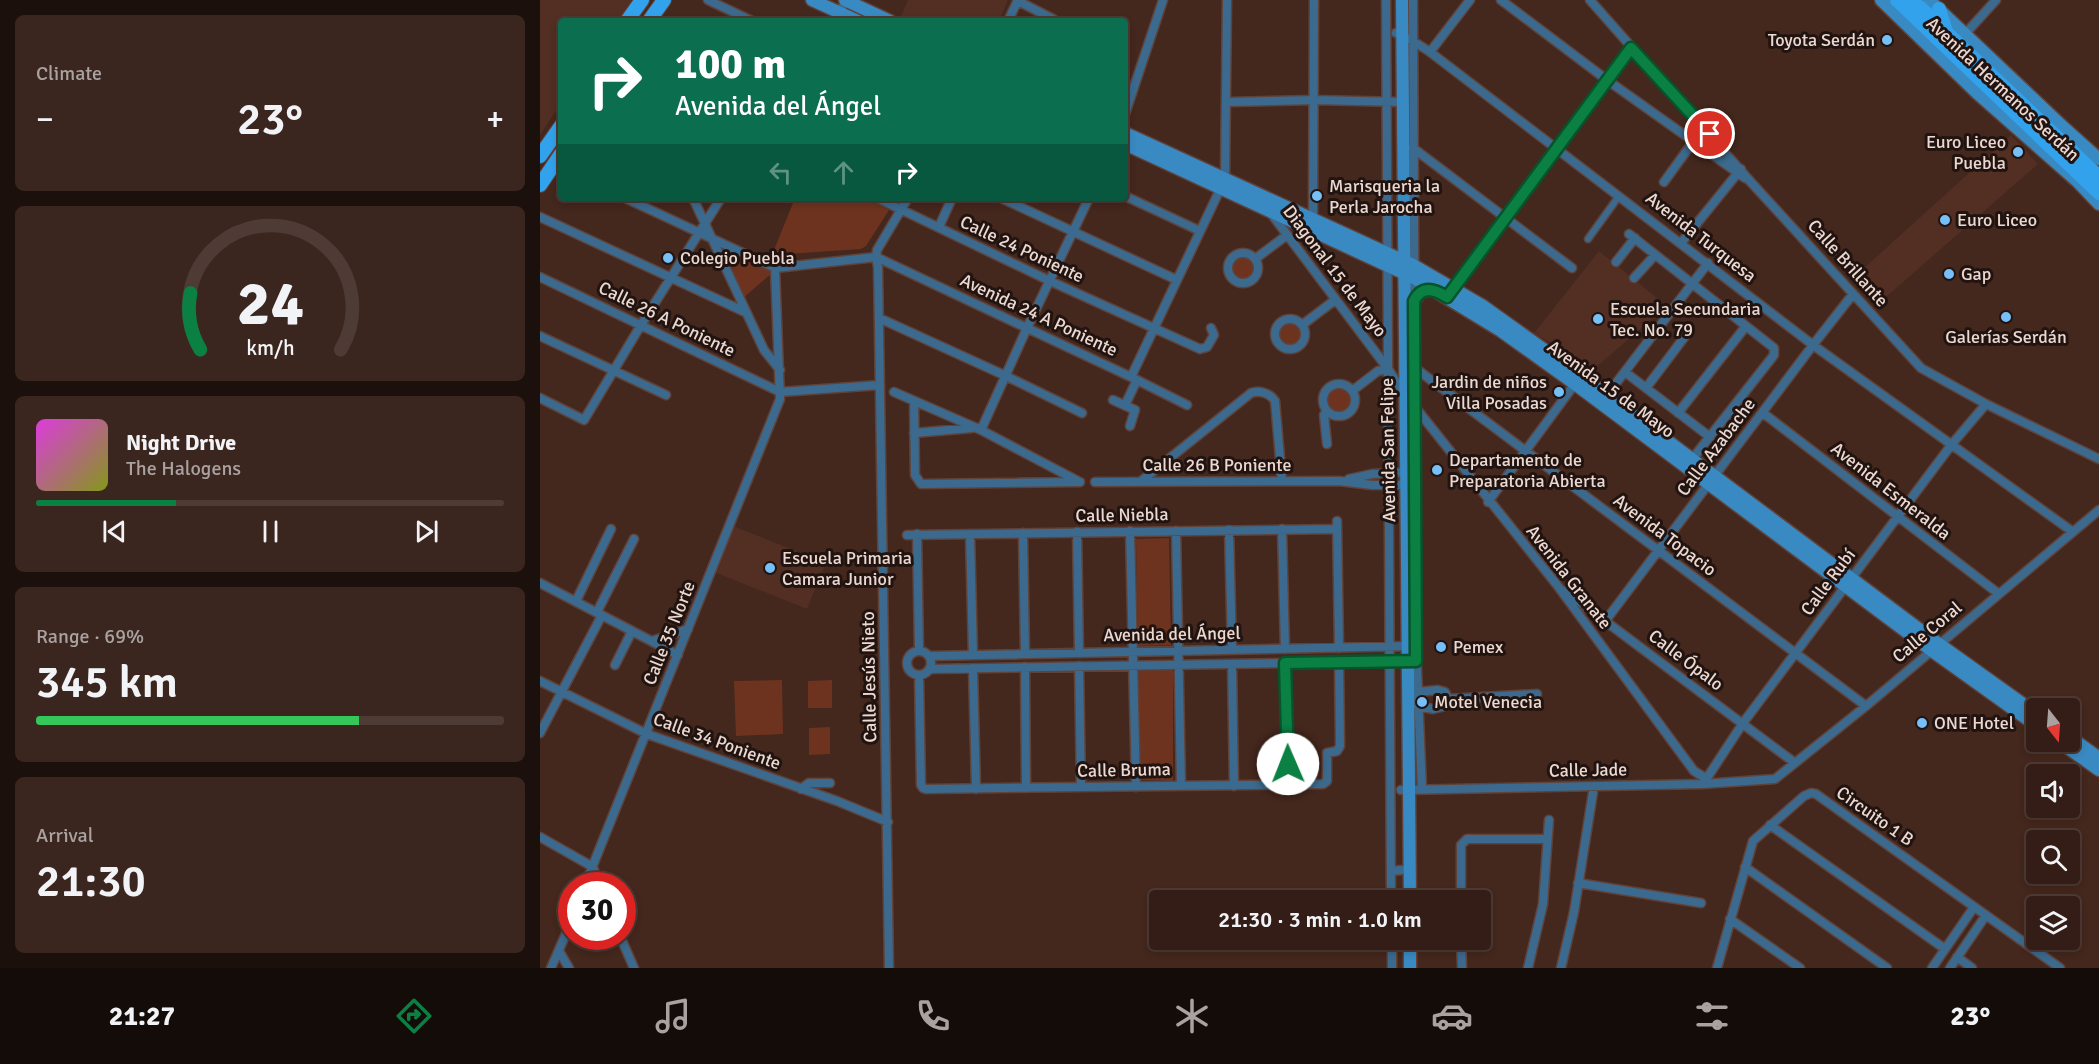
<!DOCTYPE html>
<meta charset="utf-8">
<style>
body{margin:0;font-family:Signika,sans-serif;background:#3b261f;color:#f1f3f6;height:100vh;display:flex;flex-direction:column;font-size:22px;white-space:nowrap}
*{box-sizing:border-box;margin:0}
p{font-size:20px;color:#a9a2a1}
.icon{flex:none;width:33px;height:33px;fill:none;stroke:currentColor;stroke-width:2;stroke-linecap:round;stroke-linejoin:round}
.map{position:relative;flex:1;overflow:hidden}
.panel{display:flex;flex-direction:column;gap:15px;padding:15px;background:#1c100c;width:540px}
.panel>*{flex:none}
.guide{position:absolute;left:18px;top:18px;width:570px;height:183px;border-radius:6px;box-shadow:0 3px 9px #0003,0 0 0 2px #4e3b35;background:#0b6e4f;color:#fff;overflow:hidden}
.needle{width:39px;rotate:163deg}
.fabs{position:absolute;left:1486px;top:698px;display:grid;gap:12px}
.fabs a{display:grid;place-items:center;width:54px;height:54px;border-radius:6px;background:#331d16;box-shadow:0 3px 9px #0003,0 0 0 2px #4e3b35;font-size:30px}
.speed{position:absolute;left:18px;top:872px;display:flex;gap:12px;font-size:30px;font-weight:700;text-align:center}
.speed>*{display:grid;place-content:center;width:78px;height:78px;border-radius:50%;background:#331d16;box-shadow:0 3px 9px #0003,0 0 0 2px #4e3b35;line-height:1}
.speed .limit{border:9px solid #d22;background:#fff;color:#111}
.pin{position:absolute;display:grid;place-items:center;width:51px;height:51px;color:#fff;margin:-26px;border:3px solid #fff;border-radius:50%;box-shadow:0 2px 6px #0007}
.me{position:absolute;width:66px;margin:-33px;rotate:359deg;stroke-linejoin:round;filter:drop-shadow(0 0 4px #0008)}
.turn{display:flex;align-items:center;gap:21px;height:126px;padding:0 18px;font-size:27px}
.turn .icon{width:78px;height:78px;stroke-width:2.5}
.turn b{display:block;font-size:42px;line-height:51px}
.lanes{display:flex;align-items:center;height:57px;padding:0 18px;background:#0003;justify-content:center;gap:30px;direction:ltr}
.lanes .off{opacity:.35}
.big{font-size:45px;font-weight:600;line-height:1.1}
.panel .card{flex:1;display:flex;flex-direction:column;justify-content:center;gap:9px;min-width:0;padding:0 21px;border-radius:9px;background:#3b261f}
.panel .dial{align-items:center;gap:0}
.dial svg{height:156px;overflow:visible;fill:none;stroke:#4e3b35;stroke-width:7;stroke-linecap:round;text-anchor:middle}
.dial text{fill:#f1f3f6;stroke:none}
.song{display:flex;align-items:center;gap:18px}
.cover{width:72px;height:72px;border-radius:9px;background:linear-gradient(135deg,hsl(300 70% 55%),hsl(70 70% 35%))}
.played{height:6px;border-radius:3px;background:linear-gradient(90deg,#0b8043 30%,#4e3b35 30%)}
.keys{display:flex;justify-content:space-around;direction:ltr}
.heat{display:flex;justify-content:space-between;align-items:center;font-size:33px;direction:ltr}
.charge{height:9px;border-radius:4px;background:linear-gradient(90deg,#34c759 69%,#4e3b35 0)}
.trip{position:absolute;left:609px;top:890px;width:342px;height:60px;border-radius:6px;background:#331d16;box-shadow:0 3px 9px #0003,0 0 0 2px #4e3b35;font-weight:600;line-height:60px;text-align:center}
.menu{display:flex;height:96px;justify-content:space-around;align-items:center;background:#140c09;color:#a9a2a1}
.menu .icon{width:42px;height:42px}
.menu .current{color:#0b8043}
.menu b{font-size:27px;color:#f1f3f6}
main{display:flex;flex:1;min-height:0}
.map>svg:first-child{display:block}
.built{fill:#522e23}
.green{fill:#6e331e}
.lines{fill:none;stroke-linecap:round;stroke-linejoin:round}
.pedestrian-casing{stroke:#5f433a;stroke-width:9}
.minor-casing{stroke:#5f433a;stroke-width:11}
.secondary-casing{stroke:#5f433a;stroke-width:15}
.primary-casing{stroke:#5f433a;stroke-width:16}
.pedestrian{stroke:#3b6a8e;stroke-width:6}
.minor{stroke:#3b6a8e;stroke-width:8}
.secondary{stroke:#398ac3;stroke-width:12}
.primary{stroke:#32a2ec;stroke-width:14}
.route-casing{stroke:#07532c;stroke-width:15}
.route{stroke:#0b8043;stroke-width:10}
.poi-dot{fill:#77bff7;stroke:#211410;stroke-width:2}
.labels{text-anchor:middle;stroke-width:6;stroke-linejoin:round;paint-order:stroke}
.poi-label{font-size:18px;fill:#ebd8d1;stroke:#211410;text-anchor:start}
.street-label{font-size:18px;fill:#ebd8d1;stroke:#211410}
</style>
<main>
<section class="panel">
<div class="card"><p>Climate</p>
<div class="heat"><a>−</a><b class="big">23°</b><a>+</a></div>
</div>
<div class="card dial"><svg viewBox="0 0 100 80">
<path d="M14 69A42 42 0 1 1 86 69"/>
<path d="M14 69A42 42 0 0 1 9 40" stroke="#0b8043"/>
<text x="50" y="56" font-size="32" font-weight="700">24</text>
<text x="50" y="72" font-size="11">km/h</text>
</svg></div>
<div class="card">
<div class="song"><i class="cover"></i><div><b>Night Drive</b><p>The Halogens</p></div></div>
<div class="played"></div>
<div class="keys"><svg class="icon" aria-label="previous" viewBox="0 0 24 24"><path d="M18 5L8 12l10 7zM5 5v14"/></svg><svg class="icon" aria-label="pause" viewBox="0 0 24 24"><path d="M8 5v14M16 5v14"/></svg><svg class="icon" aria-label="next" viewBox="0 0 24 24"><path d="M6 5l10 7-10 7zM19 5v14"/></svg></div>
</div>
<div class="card"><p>Range · 69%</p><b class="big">345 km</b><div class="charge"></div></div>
<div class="card"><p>Arrival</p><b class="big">21:30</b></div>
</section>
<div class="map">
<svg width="1559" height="968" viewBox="0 0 1559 968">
<rect width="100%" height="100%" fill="#44271d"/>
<path class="built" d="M 0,0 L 92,0 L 78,21 L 21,21 L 21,103 L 0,135 Z
M 368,0 L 468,0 L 459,21 L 373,21 L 361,16 Z
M 1471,135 L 1498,164 L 1337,305 L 1314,277 Z
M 1059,251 L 1127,306 L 1054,369 L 994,333 Z
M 193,526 L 286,563 L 267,609 L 174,572 Z"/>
<path class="green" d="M 255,198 L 324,198 L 349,210 L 326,246 L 321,249 L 232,255 Z
M 190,251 L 229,268 L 231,274 L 202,299 L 185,256 Z
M 702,254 L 714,260 L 715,273 L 703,281 L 691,275 L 689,262 Z
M 749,319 L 761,325 L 762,339 L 750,347 L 738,341 L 737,328 Z
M 797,385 L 810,391 L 811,405 L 799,413 L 787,407 L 785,394 Z
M 629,538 L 631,645 L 598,646 L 596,539 Z
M 597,669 L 633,669 L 633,781 L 601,780 Z
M 242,680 L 243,734 L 196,736 L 194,681 Z
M 292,680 L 292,708 L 268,708 L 268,681 Z
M 290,727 L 290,754 L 269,755 L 269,728 Z"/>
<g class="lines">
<g class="pedestrian-casing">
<path id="pedestrian" d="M 1048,239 L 1079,196"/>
</g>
<g class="minor-casing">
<path id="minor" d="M 168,0 L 212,21
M 846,0 L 851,900
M 873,0 L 876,646 L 882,789
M 961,0 L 1067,80 L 1205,178
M 1050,0 L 1209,180 L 1381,368 L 1446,404 L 1559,459
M 478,1 L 513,19
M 293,21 L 307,0
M 468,21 L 478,0
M 856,33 L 873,41 L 890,52 L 1273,345 L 1533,532
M 1425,34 L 1456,0
M 890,52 L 930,0
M 687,102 L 774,100 L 863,102
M 585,114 L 623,0
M 873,148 L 1032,268
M 1124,182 L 1153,142
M 585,196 L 660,231
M 85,198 L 235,268
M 153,198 L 224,350 L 240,370
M 337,198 L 510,281 L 660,349 L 667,347 L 674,335 L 671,328
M 461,198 L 637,280
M 730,212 L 848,369 L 865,395
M 0,217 L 205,312
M 773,219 L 774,0
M 399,227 L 412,198
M 1089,234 L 1234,348 L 1234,355 L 1153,458
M 1141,243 L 1201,169
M688 268a15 15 0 1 1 30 0a15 15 0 1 1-30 0Z
M 715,259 L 747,235
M 1076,262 L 1095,238
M 235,268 L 336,257 L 591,377 L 647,405
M 0,277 L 240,392 L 340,385
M 1094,278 L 1115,255
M 910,291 L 1091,48
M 339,318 L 466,376 L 542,413
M735 334a15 15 0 1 1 30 0a15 15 0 1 1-30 0Z
M 762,325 L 795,300
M 0,336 L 126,395
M 875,368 L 1326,706
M 1085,372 L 1170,437
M 591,377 L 685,179 L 687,0
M783 400a16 16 0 1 1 32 0a16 16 0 1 1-32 0Z
M 1106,388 L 1146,335
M 812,391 L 838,371 L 848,369
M 354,392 L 441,430 L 538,481
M 1067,395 L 1168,263
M 0,398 L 44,420 L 101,325 L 181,198
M 573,400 L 595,410 L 590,426
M 374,401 L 375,475 L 381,484 L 540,482
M 585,405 L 597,380
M 875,407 L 1017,585 L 1154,771 L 1167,779
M 1138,413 L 1206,326
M 1223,413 L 1459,594
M 441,430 L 487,328 L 549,198
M 374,433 L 432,428
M 787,444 L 784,415 L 787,411
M 809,479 L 832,474 L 866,472
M 555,482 L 799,481 L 832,485 L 866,485
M 600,482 L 711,393 C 719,390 730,393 735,401 L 742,481
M 948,502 L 1037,381
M 797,521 L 799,648
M 742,529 L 745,649
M 689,530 L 692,650
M 590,531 L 596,787
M 636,531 L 641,786
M 537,532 L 539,653
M 483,533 L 485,654
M 377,534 L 379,650
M 430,534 L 433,655
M 367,535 L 797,529
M 0,583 L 138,655
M 1025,591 L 1255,763
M 36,601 L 71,529
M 57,612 L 94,539
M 1066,620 L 1273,345 L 1313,294
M 112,641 L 148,629
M367 663a12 12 0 1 1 24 0a12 12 0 1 1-24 0Z
M 390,656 L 872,646
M 745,663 L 748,785
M 692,664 L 694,786
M 75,665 L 92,631
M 539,666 L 541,787
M 485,667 L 486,788
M 433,668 L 436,789
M 390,669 L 873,661
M 379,675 L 381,785 L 383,788 L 386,789 L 783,784 L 787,781 L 787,753 L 797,751 L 800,746 L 799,662
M 0,681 L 107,734 L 297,801 L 348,822
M 877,692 L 898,690 L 905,692 L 908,699 L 905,706 L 893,709 L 878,706
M 908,699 L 997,694
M 0,733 L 62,615
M 1165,781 L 1203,723 L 1412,444 L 1446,404
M 261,789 L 269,783 L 290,783
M 861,790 L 1162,784 L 1235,779 L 1326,706 L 1559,510
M 1230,825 L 1405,949
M 0,837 L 53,867 L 59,885
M 1205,867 L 1347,968
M 851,871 L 862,870
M 1038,883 L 1161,903
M 45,885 L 240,399 L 235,268
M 921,900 L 921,845 L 927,839 L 1007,839
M 1190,919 L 1260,968
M 80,936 L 94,968
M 921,939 L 922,968
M 19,951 L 29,968
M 1417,957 L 1432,968
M 11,968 L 32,920
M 349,968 L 338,267 L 336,257 L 337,250 L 368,198
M 852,968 L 852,939
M 988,968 L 1003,904 L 1009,820
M 1021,968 L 1034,912 L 1054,786
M 1177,968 L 1213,841 L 1264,796 L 1271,793 L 1276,794 L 1520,968
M 1392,968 L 1434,907
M 1410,968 L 1446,915"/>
</g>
<g class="secondary-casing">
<path id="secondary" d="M 272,0 L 318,21
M 305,0 L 350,21
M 862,0 L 870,900
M 1341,0 L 1437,93 L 1538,182 L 1559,204
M 1389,0 L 1521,125 L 1559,159
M 585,133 L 873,265 L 943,306 L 1041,376 L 1399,644 L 1497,714
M 585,144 L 874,278 L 961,331 L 1035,384 L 1392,651 L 1497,726
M 874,301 L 880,292 L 894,289
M 1530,737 L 1559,758
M 1518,741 L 1559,770
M 870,939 L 870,968"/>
</g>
<g class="primary-casing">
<path id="primary" d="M 1357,0 L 1559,193
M 1372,0 L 1559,177
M 1399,9 L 1406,31
M 87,21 L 102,0
M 109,21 L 124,0
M 0,156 L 21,126
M 0,185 L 21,154"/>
</g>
<use href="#pedestrian" class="pedestrian"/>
<use href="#minor" class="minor"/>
<use href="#secondary" class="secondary"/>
<use href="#primary" class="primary"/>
</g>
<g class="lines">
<g class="route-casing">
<path id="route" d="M 748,764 L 745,663 L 876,661 L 874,301 C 882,285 894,289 907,297 L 1091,48 L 1170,134"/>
</g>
<use href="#route" class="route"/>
</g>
<g class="poi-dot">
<circle cx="1347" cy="40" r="6"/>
<circle cx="1478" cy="152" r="6"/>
<circle cx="777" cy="196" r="6"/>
<circle cx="1405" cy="220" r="6"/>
<circle cx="128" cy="258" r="6"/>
<circle cx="1409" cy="274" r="6"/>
<circle cx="1466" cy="317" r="6"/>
<circle cx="1058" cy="319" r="6"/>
<circle cx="1019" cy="392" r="6"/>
<circle cx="897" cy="470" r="6"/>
<circle cx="230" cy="568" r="6"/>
<circle cx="901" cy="647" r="6"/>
<circle cx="882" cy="702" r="6"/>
<circle cx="1382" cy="723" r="6"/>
</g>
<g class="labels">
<g class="poi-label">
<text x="1335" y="46" text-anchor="end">Toyota Serdán</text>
<text x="1466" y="148" text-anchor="end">Euro Liceo<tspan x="1466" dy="21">Puebla</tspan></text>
<text x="789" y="192">Marisqueria la<tspan x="789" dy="21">Perla Jarocha</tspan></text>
<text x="1417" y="226">Euro Liceo</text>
<text x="140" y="264">Colegio Puebla</text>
<text x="1421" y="280">Gap</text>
<text x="1070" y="315">Escuela Secundaria<tspan x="1070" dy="21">Tec. No. 79</tspan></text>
<text x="1466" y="343" text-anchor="middle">Galerías Serdán</text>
<text x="1007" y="388" text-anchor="end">Jardin de niños<tspan x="1007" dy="21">Villa Posadas</tspan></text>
<text x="909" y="466">Departamento de<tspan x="909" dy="21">Preparatoria Abierta</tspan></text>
<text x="242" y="564">Escuela Primaria<tspan x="242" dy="21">Camara Junior</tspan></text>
<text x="913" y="653">Pemex</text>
<text x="894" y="708">Motel Venecia</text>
<text x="1394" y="729">ONE Hotel</text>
</g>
<g class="street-label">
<text transform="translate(1463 89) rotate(43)" y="6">Avenida Hermanos Serdán</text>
<text transform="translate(1161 237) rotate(38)" y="6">Avenida Turquesa</text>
<text transform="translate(482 249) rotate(25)" y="6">Calle 24 Poniente</text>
<text transform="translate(1308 263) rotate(48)" y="6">Calle Brillante</text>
<text transform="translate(795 271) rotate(53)" y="6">Diagonal 15 de Mayo</text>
<text transform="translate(499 315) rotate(25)" y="6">Avenida 24 A Poniente</text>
<text transform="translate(127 319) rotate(26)" y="6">Calle 26 A Poniente</text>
<text transform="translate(1071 389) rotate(36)" y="6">Avenida 15 de Mayo</text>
<text transform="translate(1176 447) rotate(-53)" y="6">Calle Azabache</text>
<text transform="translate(848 450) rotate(-91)" y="6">Avenida San Felipe</text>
<text x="677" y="471">Calle 26 B Poniente</text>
<text transform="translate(1351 491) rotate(38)" y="6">Avenida Esmeralda</text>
<text transform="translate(582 515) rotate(-1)" y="6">Calle Niebla</text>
<text transform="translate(1125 535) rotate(37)" y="6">Avenida Topacio</text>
<text transform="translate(1029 577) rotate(52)" y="6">Avenida Granate</text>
<text transform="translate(1288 582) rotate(-53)" y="6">Calle Rubí</text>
<text transform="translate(1387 632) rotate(-40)" y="6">Calle Coral</text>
<text transform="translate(129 633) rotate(-68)" y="6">Calle 35 Norte</text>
<text transform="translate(632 634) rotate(-1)" y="6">Avenida del Ángel</text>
<text transform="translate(1146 660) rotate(37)" y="6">Calle Ópalo</text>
<text transform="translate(329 677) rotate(-91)" y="6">Calle Jesús Nieto</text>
<text transform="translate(177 741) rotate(20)" y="6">Calle 34 Poniente</text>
<text transform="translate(584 770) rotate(-1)" y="6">Calle Bruma</text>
<text transform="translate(1048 770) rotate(-1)" y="6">Calle Jade</text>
<text transform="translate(1335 816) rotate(35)" y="6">Circuito 1 B</text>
</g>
</g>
</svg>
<div class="fabs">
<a><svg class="needle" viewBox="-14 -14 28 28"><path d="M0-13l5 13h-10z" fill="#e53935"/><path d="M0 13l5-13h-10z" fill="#a9a2a1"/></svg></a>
<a><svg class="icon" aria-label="sound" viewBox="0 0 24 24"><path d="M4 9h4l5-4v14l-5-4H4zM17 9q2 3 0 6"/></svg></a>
<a><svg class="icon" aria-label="search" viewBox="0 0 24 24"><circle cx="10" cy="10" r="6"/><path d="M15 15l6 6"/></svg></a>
<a><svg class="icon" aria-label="layers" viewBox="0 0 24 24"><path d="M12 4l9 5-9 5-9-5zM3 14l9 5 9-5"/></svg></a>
</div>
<div class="speed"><div class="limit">30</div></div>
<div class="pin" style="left:1170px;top:134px;background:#d93025"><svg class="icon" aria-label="arrive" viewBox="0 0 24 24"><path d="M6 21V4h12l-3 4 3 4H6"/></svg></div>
<svg class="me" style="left:748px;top:764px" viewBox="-20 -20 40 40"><circle r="19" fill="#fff"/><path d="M0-13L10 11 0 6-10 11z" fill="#0b8043"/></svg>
<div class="trip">21:30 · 3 min · 1.0 km</div>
<div class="guide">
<div class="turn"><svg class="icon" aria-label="right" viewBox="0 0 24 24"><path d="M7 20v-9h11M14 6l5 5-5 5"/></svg><div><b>100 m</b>Avenida del Ángel</div></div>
<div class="lanes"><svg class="icon off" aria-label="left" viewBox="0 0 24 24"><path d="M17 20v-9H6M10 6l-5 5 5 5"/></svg><svg class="icon off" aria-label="ahead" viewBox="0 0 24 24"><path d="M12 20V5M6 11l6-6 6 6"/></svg><svg class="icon" aria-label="right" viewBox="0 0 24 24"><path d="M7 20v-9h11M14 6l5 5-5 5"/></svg></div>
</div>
</div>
</main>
<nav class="menu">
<b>21:27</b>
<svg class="icon current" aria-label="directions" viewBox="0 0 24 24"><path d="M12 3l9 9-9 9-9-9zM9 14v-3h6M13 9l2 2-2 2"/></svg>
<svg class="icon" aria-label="music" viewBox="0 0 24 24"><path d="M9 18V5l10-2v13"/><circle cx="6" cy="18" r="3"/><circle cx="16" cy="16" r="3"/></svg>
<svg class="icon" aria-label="phone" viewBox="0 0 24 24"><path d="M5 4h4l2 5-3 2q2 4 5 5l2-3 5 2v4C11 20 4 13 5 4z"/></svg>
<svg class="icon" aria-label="climate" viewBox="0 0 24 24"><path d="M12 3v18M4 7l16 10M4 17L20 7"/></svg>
<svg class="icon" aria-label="car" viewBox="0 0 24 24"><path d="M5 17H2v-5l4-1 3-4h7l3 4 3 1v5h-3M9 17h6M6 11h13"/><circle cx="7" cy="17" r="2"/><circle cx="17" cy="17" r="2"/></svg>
<svg class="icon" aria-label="filters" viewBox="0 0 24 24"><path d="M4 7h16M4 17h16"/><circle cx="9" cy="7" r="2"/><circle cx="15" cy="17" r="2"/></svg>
<b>23°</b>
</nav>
